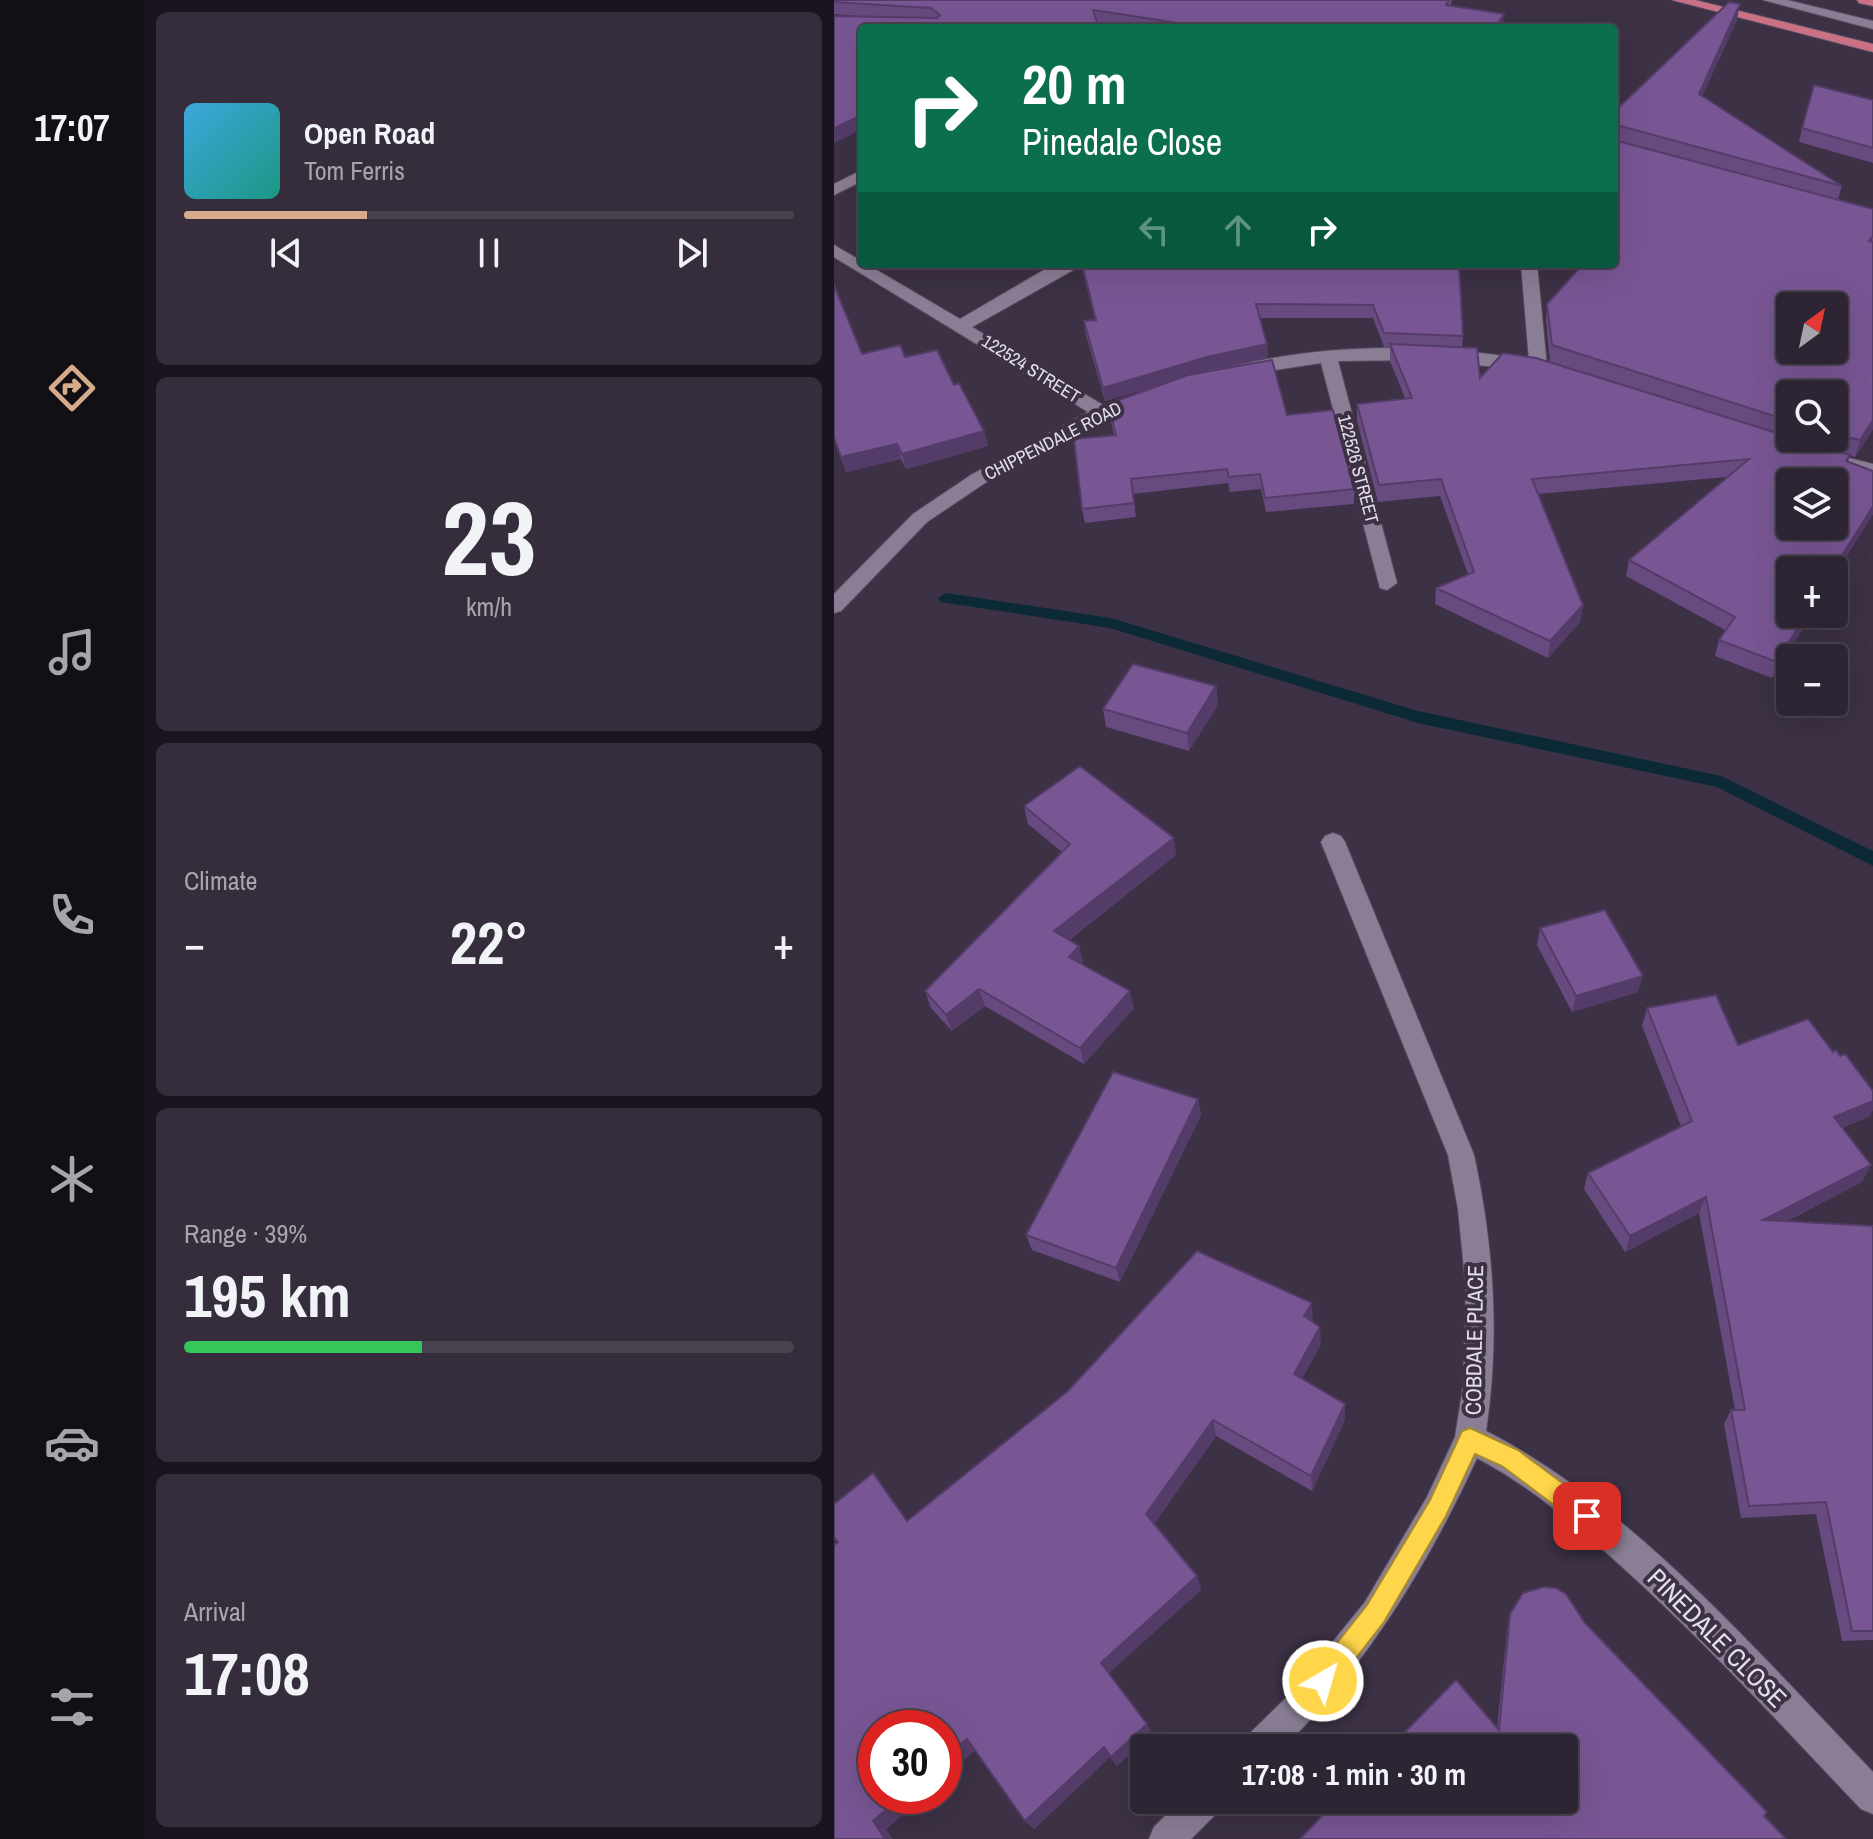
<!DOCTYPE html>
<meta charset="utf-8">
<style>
body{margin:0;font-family:"Archivo Narrow",sans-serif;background:#352d3c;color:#f1f3f6;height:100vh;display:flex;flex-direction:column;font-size:30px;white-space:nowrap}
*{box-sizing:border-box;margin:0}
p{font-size:26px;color:#a7a5ac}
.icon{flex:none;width:44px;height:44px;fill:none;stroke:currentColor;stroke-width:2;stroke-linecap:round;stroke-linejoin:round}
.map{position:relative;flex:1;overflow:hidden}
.panel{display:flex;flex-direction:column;gap:12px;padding:12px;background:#19141d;width:690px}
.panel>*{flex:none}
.banner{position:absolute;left:24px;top:24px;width:760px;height:244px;border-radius:8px;box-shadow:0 8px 32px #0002,0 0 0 2px #48424f;background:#0b6e4f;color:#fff;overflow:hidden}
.needle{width:52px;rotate:33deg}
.controls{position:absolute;left:942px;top:292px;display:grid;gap:16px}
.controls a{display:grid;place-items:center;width:72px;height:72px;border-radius:8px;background:#2d2534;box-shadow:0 8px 32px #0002,0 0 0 2px #48424f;font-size:40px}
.speed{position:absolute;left:24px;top:1710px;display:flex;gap:16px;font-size:40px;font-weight:700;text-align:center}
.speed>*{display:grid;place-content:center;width:104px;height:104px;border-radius:50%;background:#2d2534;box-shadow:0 8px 32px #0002,0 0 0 2px #48424f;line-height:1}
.speed .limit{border:12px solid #d22;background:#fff;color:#111}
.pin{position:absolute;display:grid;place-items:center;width:68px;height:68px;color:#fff;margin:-34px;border-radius:16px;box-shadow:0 4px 12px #0006}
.me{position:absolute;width:88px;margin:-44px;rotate:38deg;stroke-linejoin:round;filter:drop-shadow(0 0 6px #0008)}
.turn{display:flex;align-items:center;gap:28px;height:168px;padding:0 32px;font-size:36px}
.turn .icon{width:104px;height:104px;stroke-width:2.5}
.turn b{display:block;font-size:56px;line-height:68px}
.lanes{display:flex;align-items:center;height:76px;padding:0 32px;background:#0003;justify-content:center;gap:40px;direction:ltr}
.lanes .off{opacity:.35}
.big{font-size:60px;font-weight:700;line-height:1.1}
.panel .card{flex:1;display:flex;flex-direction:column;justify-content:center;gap:12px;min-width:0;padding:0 28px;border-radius:12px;background:#352d3c}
.panel .dial{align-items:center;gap:0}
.dial b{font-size:104px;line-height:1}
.song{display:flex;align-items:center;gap:24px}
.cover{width:96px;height:96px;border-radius:12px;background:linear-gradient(135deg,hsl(200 70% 55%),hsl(170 70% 35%))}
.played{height:8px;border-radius:4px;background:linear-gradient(90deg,#d6ab8b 30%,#48424f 30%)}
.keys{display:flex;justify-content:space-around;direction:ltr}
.heat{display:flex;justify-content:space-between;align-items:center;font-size:44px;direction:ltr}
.charge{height:12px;border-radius:6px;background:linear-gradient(90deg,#34c759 39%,#48424f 0)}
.trip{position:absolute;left:296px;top:1734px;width:448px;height:80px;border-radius:8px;background:#2d2534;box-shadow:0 8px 32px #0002,0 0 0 2px #48424f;font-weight:700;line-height:80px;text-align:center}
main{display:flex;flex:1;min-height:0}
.dock{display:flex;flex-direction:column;width:144px;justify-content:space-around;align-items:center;background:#120f15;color:#a7a5ac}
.dock .icon{width:56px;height:56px}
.dock .current{color:#d6ab8b}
.dock b{font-size:36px;color:#f1f3f6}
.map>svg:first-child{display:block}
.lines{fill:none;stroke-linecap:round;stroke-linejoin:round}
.stream{fill:#0c2a35;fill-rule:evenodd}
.lane-casing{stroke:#594f61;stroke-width:2}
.street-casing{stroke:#594f61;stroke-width:2}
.primary-casing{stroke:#594f61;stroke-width:2}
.lane{fill:#8a7e95;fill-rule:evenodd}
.street{fill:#8a7e95;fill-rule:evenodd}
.primary{fill:#cb7185;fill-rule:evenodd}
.wall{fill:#674a7f;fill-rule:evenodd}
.shaded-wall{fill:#543c68}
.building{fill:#785694;stroke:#543c68;stroke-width:2;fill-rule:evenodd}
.route{fill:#ffd54a;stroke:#a68a30;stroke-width:2}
.labels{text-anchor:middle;stroke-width:8;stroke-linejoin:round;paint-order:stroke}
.far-street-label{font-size:18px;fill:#e5deec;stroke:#3c3145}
.street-label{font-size:22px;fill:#e5deec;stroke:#3c3145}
.near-street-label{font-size:26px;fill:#e5deec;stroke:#3c3145}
</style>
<main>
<nav class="dock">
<b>17:07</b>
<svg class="icon current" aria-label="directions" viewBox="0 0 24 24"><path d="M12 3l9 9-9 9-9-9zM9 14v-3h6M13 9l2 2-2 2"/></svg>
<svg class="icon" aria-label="music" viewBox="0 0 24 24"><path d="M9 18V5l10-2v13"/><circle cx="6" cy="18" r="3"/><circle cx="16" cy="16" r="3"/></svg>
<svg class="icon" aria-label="phone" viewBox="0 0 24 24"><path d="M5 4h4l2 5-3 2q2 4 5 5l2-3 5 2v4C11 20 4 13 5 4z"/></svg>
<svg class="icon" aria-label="climate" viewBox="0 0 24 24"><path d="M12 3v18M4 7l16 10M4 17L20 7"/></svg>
<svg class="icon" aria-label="car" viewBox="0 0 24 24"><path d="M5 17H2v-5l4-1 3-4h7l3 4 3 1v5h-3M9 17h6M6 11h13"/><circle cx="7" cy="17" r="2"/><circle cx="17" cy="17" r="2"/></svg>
<svg class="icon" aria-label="filters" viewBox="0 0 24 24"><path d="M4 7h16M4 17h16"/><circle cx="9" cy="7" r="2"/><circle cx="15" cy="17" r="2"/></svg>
</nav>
<section class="panel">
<div class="card">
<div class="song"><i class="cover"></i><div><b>Open Road</b><p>Tom Ferris</p></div></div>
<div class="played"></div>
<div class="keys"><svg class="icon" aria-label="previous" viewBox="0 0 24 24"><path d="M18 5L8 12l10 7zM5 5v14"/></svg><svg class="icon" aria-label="pause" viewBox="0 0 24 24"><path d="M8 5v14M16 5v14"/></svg><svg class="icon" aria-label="next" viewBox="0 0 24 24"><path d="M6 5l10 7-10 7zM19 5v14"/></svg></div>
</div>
<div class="card dial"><b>23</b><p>km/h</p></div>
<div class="card"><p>Climate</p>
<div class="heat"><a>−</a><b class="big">22°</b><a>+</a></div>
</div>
<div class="card"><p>Range · 39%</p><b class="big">195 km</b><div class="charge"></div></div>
<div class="card"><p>Arrival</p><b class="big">17:08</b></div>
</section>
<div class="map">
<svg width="1039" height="1839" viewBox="0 0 1039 1839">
<rect width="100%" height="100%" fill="#3c3145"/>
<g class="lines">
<path class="stream" d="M 112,593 L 277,618 L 584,711 L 887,776 L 1039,851 L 1039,866 L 883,787 L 584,723 L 276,628 L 107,602 L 104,598 Z"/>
<g class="lane-casing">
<path id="lane" d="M 929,0 L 953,0 L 1039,21 L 1039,29 Z"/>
</g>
<g class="street-casing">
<path id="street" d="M 28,170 L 28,181 L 0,195 L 0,184 Z
M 0,245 L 126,319 L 215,267 L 226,264 L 250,264 L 138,327 L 269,405 L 303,395 L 312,400 L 309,404 L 273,416 L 151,483 L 93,522 L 7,611 L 0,613 L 0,594 L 79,514 L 137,475 L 254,412 L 0,257 Z
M 687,264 L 703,264 L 713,367 L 710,371 L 585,360 L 504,361 L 563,583 L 553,590 L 546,588 L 487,363 L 407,375 L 398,370 L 401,366 C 495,343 599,343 695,360 Z
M 999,454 L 1039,464 L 1039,476 L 992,464 L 990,460 L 992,456 Z
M 499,833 L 507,836 L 511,842 L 640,1155 C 660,1247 666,1338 652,1431 C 800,1507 925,1654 1039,1772 L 1039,1814 L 1027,1809 C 952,1730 878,1649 797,1575 C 750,1532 700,1488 643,1458 C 594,1565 533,1665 449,1748 L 408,1748 L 413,1736 L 459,1691 L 531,1602 L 593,1497 L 621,1437 L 629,1387 L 632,1289 L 624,1209 L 614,1155 L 487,842 L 491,836 Z
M 347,1800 L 389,1800 L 384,1812 L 357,1839 L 315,1839 L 320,1827 Z"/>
</g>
<g class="primary-casing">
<path id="primary" d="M 838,0 L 861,0 L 1039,44 L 1039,52 Z
M 1023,0 L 1039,0 L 1039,6 L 1025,3 Z"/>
</g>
<use href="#lane" class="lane"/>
<use href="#street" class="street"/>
<use href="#primary" class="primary"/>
</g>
<path class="wall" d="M 0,0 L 618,0 L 617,5 L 669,26 L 668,28 L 295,28 L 263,23 L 28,28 L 28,129 L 0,143 L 0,16 L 36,17 L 0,14 Z
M 903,20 L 868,96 L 1008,186 L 1004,199 L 1039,209 L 1039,429 L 1021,457 L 1016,456 L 1014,462 L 1039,514 L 1000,577 L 1000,570 L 956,614 L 978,614 L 938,678 L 881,656 L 885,640 L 891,630 L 792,576 L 795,560 L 893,477 L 704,494 L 749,605 L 746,622 L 714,658 L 601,604 L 602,588 L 634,574 L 606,496 L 544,502 L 523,421 L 523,404 L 571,398 L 556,361 L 556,347 L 550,347 L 539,318 L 426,318 L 433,344 L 434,358 L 361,374 L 453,415 L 520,489 L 520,504 L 432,512 L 427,489 L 396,492 L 394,483 L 299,494 L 302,517 L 251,523 L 248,509 L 280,435 L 276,418 L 274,404 L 339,381 L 271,401 L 252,335 L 250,321 L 261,320 L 247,264 L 625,264 L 629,336 L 628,348 L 646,378 L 782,383 L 716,362 L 712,320 L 713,304 L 780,264 L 780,112 ZM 956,394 L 1000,394 L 1000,438 L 956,438 Z
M 1039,100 L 1039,163 L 965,142 L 968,128 Z
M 28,354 L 71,357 L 120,385 L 150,431 L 154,446 L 72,469 L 67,459 L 12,472 L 0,438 Z
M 382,686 L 384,705 L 355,751 L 272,727 L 269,709 Z
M 190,806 L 342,855 L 235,940 L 245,946 L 249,962 L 248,964 L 300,1008 L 250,1064 L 151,1006 L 118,1031 L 97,1008 L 91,991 L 228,852 L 194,824 Z
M 706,928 L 804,992 L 738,1012 L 703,945 Z
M 813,1008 L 904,1045 L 1036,1116 L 1008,1128 L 1037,1165 L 1028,1182 L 951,1222 L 1039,1226 L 1039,1640 L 1008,1641 L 982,1514 L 907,1518 L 890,1424 L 897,1410 L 901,1410 L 865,1213 L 791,1252 L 750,1189 L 754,1173 L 847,1126 L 808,1026 Z
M 364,1099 L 367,1115 L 286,1282 L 198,1250 L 192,1235 Z
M 478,1303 L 478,1322 L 487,1344 L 468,1379 L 511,1404 L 511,1420 L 478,1491 L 382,1436 L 320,1524 L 363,1576 L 367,1590 L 274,1673 L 313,1724 L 318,1734 L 283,1766 L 276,1757 L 200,1829 L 191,1821 L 141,1750 L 42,1796 L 90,1796 L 52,1829 L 0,1839 L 74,1521 Z
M 676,1614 L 751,1623 L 930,1816 L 567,1736 L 663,1728 L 674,1622 Z"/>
<path class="shaded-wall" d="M 906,4 L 903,20 L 862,110 L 865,94 Z
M 670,14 L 668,28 L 661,28 Z
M 28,115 L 28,129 L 0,143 L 0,128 Z
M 783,125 L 781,141 L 780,142 L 780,127 Z
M 433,344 L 434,358 L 375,370 L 271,401 L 269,388 L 373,357 Z
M 1039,420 L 1039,429 L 1021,457 L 1026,440 Z
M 150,431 L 154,446 L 72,469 L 68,454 Z
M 63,444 L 67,459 L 12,472 L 7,457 Z
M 1039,506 L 1039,514 L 1000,577 L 1000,570 Z
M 749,605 L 746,622 L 714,658 L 716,641 Z
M 972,614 L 978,614 L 938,678 L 943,662 Z
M 382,686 L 384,705 L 355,751 L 353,733 Z
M 340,838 L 342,855 L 224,948 L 220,931 Z
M 245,946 L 249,962 L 239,973 L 235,957 Z
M 809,976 L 804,992 L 738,1012 L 742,996 Z
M 145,989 L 151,1006 L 118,1031 L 112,1015 Z
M 296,991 L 300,1008 L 250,1064 L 246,1048 Z
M 364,1099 L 367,1115 L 286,1282 L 282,1268 Z
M 1039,1101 L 1039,1110 L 1036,1116 L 992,1134 L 1000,1117 Z
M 1037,1165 L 1028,1182 L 922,1236 L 929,1220 Z
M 872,1197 L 865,1213 L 791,1252 L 796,1236 Z
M 478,1303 L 479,1321 L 471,1334 L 470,1316 Z
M 486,1327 L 487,1344 L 461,1391 L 460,1374 Z
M 511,1404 L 511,1420 L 478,1491 L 477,1476 Z
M 379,1420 L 382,1436 L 317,1528 L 312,1514 Z
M 363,1576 L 367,1590 L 273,1675 L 267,1663 Z
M 313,1724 L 318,1734 L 283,1766 L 277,1757 Z
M 133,1739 L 143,1749 L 110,1778 L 110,1759 Z
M 270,1747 L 276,1757 L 200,1829 L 191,1821 Z
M 68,1796 L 90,1796 L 52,1829 L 59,1839 L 51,1839 L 39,1821 Z"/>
<path class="building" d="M 0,0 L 615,0 L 612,5 L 670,14 L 661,28 L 377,28 L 259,10 L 265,28 L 28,28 L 28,115 L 0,128 L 0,16 L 103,18 L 106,15 L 97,8 L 0,2 Z
M 895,2 L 906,4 L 865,94 L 1008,186 L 783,125 L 780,127 L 780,112 Z
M 980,85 L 1039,100 L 1039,148 L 968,128 Z
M 780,140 L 1039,209 L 1039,236 L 1035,241 L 1039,242 L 1039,420 L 1026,440 L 1000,434 L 1000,394 L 956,394 L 956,421 L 718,345 L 713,304 L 749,264 L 780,264 ZM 956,306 L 1000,306 L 1000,350 L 956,350 Z
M 248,264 L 625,264 L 629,336 L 550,333 L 539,305 L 422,304 L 433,344 L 373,357 L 269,388 L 250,321 L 262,320 Z
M 0,285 L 28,354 L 66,345 L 71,357 L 103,350 L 120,385 L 125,383 L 150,431 L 68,454 L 63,444 L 7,457 L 0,437 Z
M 556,344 L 643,348 L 646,378 L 669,353 L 702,358 L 956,437 L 956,438 L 960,438 L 1016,455 L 1012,461 L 1039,471 L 1039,506 L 999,570 L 956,570 L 956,614 L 972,614 L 943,662 L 885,640 L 901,617 L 795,560 L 915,459 L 698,479 L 749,605 L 716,641 L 602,588 L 640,572 L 607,479 L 545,485 L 523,404 L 578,398 ZM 956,482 L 1000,482 L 1000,526 L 956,526 Z
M 438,360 L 453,415 L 499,410 L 520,489 L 431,498 L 426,474 L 395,477 L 393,469 L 297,479 L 300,503 L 248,509 L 240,439 L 282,435 L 274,404 L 354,375 Z
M 299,664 L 382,686 L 353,733 L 269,709 Z
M 246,766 L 340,838 L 220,931 L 245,946 L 235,957 L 296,991 L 246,1048 L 145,989 L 112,1015 L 91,991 L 236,844 L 190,806 Z
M 771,910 L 809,976 L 742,996 L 706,928 Z
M 882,995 L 904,1045 L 974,1019 L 999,1052 L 1002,1050 L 1006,1056 L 1011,1054 L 1039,1091 L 1039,1101 L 1000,1117 L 1037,1165 L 929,1220 L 1039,1226 L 1039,1631 L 1018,1631 L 992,1502 L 915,1506 L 897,1410 L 911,1410 L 872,1197 L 796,1236 L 754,1173 L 858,1121 L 813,1008 Z
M 279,1072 L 364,1099 L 282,1268 L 192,1235 Z
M 363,1251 L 478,1303 L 470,1316 L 486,1327 L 460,1374 L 511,1404 L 477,1476 L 379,1420 L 312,1514 L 363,1576 L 267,1663 L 313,1724 L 277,1757 L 270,1747 L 191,1821 L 133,1739 L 110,1759 L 110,1728 L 42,1728 L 42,1796 L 68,1796 L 39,1821 L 51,1839 L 0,1839 L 0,1545 L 4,1542 L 0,1537 L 0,1504 L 39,1473 L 73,1521 L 234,1391 Z
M 710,1587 L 722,1588 L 732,1594 L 751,1623 L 933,1812 L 930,1816 L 952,1839 L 466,1839 L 503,1800 L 730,1800 L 730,1748 L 549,1748 L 564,1733 L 567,1736 L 622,1680 L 665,1730 L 676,1614 L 689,1593 Z"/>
<path class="route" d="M 636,1428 L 684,1450 L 762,1508 L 765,1516 L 762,1524 L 753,1527 L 745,1524 L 668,1466 L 641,1454 L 612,1516 L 550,1622 L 498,1689 L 489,1693 L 480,1689 L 477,1681 L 480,1672 L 533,1605 L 596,1500 L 628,1431 Z"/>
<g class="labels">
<g class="far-street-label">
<text transform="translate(197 369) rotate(32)" y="6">122524 STREET</text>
<text transform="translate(219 441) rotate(-27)" y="6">CHIPPENDALE ROAD</text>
<text transform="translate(524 469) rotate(75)" y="6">122526 STREET</text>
</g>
<g class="street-label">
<text transform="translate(640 1340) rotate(-89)" y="8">COBDALE PLACE</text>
</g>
<g class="near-street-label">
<text transform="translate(883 1638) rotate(45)" y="9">PINEDALE CLOSE</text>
</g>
</g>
</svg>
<div class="controls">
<a><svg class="needle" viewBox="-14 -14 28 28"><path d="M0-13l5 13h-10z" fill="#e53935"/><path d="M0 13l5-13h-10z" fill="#a7a5ac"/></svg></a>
<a><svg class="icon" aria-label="search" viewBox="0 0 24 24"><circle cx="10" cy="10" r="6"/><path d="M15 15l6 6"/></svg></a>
<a><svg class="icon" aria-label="layers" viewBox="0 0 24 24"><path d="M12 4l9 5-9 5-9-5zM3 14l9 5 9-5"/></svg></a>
<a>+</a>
<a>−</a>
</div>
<div class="speed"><div class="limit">30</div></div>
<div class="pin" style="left:753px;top:1516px;background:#d93025"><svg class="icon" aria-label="arrive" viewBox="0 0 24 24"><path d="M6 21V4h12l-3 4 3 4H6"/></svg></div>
<svg class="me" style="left:489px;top:1681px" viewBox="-20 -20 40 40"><circle r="17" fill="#ffd54a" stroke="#fff" stroke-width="3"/><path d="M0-11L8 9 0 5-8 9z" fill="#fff"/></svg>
<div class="trip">17:08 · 1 min · 30 m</div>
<div class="banner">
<div class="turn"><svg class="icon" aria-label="right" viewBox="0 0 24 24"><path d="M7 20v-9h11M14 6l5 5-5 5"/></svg><div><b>20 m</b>Pinedale Close</div></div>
<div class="lanes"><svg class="icon off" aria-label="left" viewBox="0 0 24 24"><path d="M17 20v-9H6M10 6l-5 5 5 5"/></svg><svg class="icon off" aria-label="ahead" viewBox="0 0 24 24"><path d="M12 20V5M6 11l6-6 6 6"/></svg><svg class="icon" aria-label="right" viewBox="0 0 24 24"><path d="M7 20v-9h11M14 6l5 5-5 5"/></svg></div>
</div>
</div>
</main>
